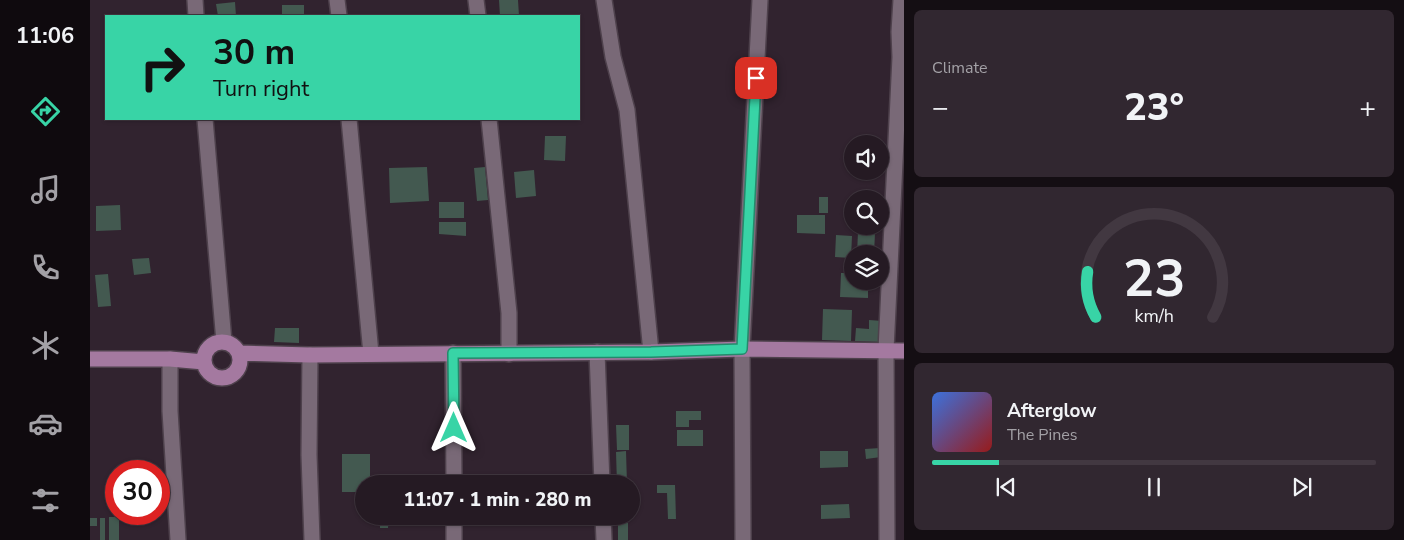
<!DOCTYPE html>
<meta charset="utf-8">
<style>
body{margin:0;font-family:"Nunito Sans",sans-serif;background:#312730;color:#f1f3f6;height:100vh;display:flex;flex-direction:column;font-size:19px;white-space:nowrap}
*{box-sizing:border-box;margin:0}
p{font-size:16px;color:#a3a1a6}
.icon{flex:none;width:28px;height:28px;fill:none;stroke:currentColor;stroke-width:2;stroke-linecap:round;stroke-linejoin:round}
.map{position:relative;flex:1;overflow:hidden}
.sheet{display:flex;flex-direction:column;gap:10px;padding:10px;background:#140e13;width:500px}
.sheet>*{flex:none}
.banner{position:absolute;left:15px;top:15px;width:475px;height:105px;border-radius:0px;box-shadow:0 1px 4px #0004,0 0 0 1px #423841;background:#38d4a6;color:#111;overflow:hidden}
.buttons{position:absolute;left:754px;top:135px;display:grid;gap:10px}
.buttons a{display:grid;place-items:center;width:45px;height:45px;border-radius:50%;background:#251a23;box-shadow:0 1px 4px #0004,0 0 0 1px #423841;font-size:25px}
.speed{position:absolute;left:15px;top:460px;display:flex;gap:10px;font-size:25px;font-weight:700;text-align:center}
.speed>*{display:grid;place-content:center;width:65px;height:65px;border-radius:50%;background:#251a23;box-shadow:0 1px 4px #0004,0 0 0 1px #423841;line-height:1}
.speed .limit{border:8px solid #d22;background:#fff;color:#111}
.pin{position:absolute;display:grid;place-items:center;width:42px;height:42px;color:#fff;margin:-21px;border-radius:10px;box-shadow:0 2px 8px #0006}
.me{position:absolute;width:55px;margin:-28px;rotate:0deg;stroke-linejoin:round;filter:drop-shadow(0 0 4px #0008)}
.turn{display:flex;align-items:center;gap:18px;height:105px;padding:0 25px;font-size:22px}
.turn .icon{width:65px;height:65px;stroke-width:2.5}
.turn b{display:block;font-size:35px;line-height:42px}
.big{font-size:38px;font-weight:800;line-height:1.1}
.sheet .widget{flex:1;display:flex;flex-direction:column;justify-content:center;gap:8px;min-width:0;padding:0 18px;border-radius:8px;background:#312730}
.sheet .dial{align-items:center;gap:0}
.dial svg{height:130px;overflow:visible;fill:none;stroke:#423841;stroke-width:7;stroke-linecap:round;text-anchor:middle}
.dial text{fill:#f1f3f6;stroke:none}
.song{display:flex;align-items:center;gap:15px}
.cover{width:60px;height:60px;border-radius:8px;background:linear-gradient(135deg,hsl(220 70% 55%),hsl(0 70% 35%))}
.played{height:5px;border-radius:2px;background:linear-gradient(90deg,#38d4a6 15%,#423841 15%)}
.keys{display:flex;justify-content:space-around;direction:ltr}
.heat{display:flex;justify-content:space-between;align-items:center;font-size:28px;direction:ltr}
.trip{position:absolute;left:265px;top:475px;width:285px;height:50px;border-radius:25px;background:#251a23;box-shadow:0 1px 4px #0004,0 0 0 1px #423841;font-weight:800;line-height:50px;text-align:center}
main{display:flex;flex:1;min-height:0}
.menu{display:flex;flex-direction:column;width:90px;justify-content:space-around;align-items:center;background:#0f0a0e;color:#a3a1a6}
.menu .icon{width:35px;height:35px}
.menu .on{color:#38d4a6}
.menu b{font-size:22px;color:#f1f3f6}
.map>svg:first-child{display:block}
.building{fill:#435950}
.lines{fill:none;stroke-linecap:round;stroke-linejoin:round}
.minor-casing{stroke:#4e414c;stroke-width:18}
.major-casing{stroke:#4e414c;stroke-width:18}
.minor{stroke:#796977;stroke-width:15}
.major{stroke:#a479a0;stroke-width:15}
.route-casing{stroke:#248a6c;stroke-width:12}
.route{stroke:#38d4a6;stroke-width:9}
</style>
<main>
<nav class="menu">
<b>11:06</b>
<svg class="icon on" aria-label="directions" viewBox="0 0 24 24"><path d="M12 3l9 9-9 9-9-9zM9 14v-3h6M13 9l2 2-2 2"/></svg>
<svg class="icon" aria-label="music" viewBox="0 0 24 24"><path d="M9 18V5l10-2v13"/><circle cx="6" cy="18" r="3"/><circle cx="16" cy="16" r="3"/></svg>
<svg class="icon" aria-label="phone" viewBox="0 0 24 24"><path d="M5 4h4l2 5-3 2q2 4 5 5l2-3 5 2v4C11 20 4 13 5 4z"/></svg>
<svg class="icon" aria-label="climate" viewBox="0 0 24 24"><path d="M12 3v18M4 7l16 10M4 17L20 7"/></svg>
<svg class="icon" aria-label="car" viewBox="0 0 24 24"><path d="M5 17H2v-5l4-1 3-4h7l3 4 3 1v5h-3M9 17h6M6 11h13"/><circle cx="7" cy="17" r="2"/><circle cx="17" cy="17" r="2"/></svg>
<svg class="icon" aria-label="filters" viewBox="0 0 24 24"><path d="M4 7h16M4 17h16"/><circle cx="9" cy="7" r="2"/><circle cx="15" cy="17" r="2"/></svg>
</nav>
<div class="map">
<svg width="814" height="540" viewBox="0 0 814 540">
<rect width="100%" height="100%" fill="#31232f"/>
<path class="building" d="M 409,0 L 428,0 L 429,16 L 410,16 Z
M 145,2 L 146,16 L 128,16 L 126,4 Z
M 192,5 L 214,5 L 214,16 L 192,16 Z
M 455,136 L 476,136 L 475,161 L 454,160 Z
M 337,167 L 339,201 L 300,203 L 299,168 Z
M 395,167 L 398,200 L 387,201 L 384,168 Z
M 444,170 L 446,196 L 426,198 L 424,172 Z
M 729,197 L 738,197 L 738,213 L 729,213 Z
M 349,202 L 374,202 L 374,218 L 349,218 Z
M 30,205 L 31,230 L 6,231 L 6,206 Z
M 707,215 L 735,215 L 735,234 L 707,233 Z
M 349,222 L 376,222 L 376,236 L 349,234 Z
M 768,232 L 785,233 L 784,254 L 767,254 Z
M 746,235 L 762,236 L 761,258 L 745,257 Z
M 59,258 L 61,273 L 44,275 L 42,259 Z
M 751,273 L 762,273 L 762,281 L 778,281 L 778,298 L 750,297 Z
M 18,274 L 21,306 L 8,307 L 5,275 Z
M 733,309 L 762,310 L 761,341 L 732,340 Z
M 779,320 L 793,321 L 792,342 L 765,341 L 766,328 L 779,329 Z
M 185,328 L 209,328 L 209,343 L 184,342 Z
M 586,411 L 611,411 L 611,420 L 599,420 L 599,427 L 586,427 Z
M 526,425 L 539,425 L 539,450 L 527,450 Z
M 587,430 L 613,430 L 613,446 L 587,446 Z
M 790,448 L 791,457 L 776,459 L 775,449 Z
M 536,451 L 537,484 L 527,484 L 526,452 Z
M 730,451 L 758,451 L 758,467 L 730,468 Z
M 252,454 L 280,454 L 280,484 L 274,484 L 274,492 L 252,492 Z
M 567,485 L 585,485 L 586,519 L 578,519 L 577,493 L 567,493 Z
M 759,504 L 760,518 L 731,519 L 731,505 Z
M 290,516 L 299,516 L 298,528 L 290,528 Z
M 19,517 L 29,517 L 29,540 L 19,540 Z
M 0,518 L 7,518 L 7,526 L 0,526 Z
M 10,518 L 15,518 L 15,540 L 10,540 Z
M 528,523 L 538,523 L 538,540 L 528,540 Z"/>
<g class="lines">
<g class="minor-casing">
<path id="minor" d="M 105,0 L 106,16
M 247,0 L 249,16
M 386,0 L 388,16
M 514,0 L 523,57 L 537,110 L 561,352
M 115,119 L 134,342
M 259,119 L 281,354
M 399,119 L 419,313 L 419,354
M 507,352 L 512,484
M 363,353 L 364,484
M 220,355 L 219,455 L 222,540
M 80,359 L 80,411 L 88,540
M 364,516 L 364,540
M 513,516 L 514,540
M 653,540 L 652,349 L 670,0
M 797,540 L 796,350 L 810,57 L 809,32 L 811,0"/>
</g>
<g class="major-casing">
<path id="major" d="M114 360a18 18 0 1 1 36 0a18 18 0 1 1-36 0Z
M 149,353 L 220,355 L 561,352 L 652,349 L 814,351
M 0,359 L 80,359 L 114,362"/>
</g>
<use href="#minor" class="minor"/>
<use href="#major" class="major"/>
</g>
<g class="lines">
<g class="route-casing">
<path id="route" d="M 364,428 L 363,353 L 561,352 L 652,349 L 666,78"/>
</g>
<use href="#route" class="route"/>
</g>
</svg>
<div class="buttons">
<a><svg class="icon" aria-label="sound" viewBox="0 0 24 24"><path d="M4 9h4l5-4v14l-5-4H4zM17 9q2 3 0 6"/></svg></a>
<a><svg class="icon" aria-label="search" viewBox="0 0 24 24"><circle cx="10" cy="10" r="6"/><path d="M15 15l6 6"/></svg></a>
<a><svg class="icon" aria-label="layers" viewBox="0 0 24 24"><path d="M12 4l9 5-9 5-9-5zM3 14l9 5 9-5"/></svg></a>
</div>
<div class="speed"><div class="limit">30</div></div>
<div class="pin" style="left:666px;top:78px;background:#d93025"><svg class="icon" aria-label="arrive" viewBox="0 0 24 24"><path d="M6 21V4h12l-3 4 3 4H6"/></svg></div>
<svg class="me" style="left:364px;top:428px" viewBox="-20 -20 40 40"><path d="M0-17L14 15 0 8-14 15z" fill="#38d4a6" stroke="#fff" stroke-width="4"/></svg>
<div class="trip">11:07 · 1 min · 280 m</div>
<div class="banner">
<div class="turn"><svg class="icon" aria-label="right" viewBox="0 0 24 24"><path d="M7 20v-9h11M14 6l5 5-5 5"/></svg><div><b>30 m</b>Turn right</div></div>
</div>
</div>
<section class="sheet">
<div class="widget"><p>Climate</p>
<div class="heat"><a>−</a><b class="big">23°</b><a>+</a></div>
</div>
<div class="widget dial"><svg viewBox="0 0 100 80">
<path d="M14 69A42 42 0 1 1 86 69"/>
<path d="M14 69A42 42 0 0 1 9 41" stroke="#38d4a6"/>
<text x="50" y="56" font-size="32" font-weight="700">23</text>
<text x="50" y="72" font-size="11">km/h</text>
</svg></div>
<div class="widget">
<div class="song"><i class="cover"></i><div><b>Afterglow</b><p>The Pines</p></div></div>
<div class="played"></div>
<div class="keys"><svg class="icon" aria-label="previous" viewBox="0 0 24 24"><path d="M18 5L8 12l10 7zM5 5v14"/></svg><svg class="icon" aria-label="pause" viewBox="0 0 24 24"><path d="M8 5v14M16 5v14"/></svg><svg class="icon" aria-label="next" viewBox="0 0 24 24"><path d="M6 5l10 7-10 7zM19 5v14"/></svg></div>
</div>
</section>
</main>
